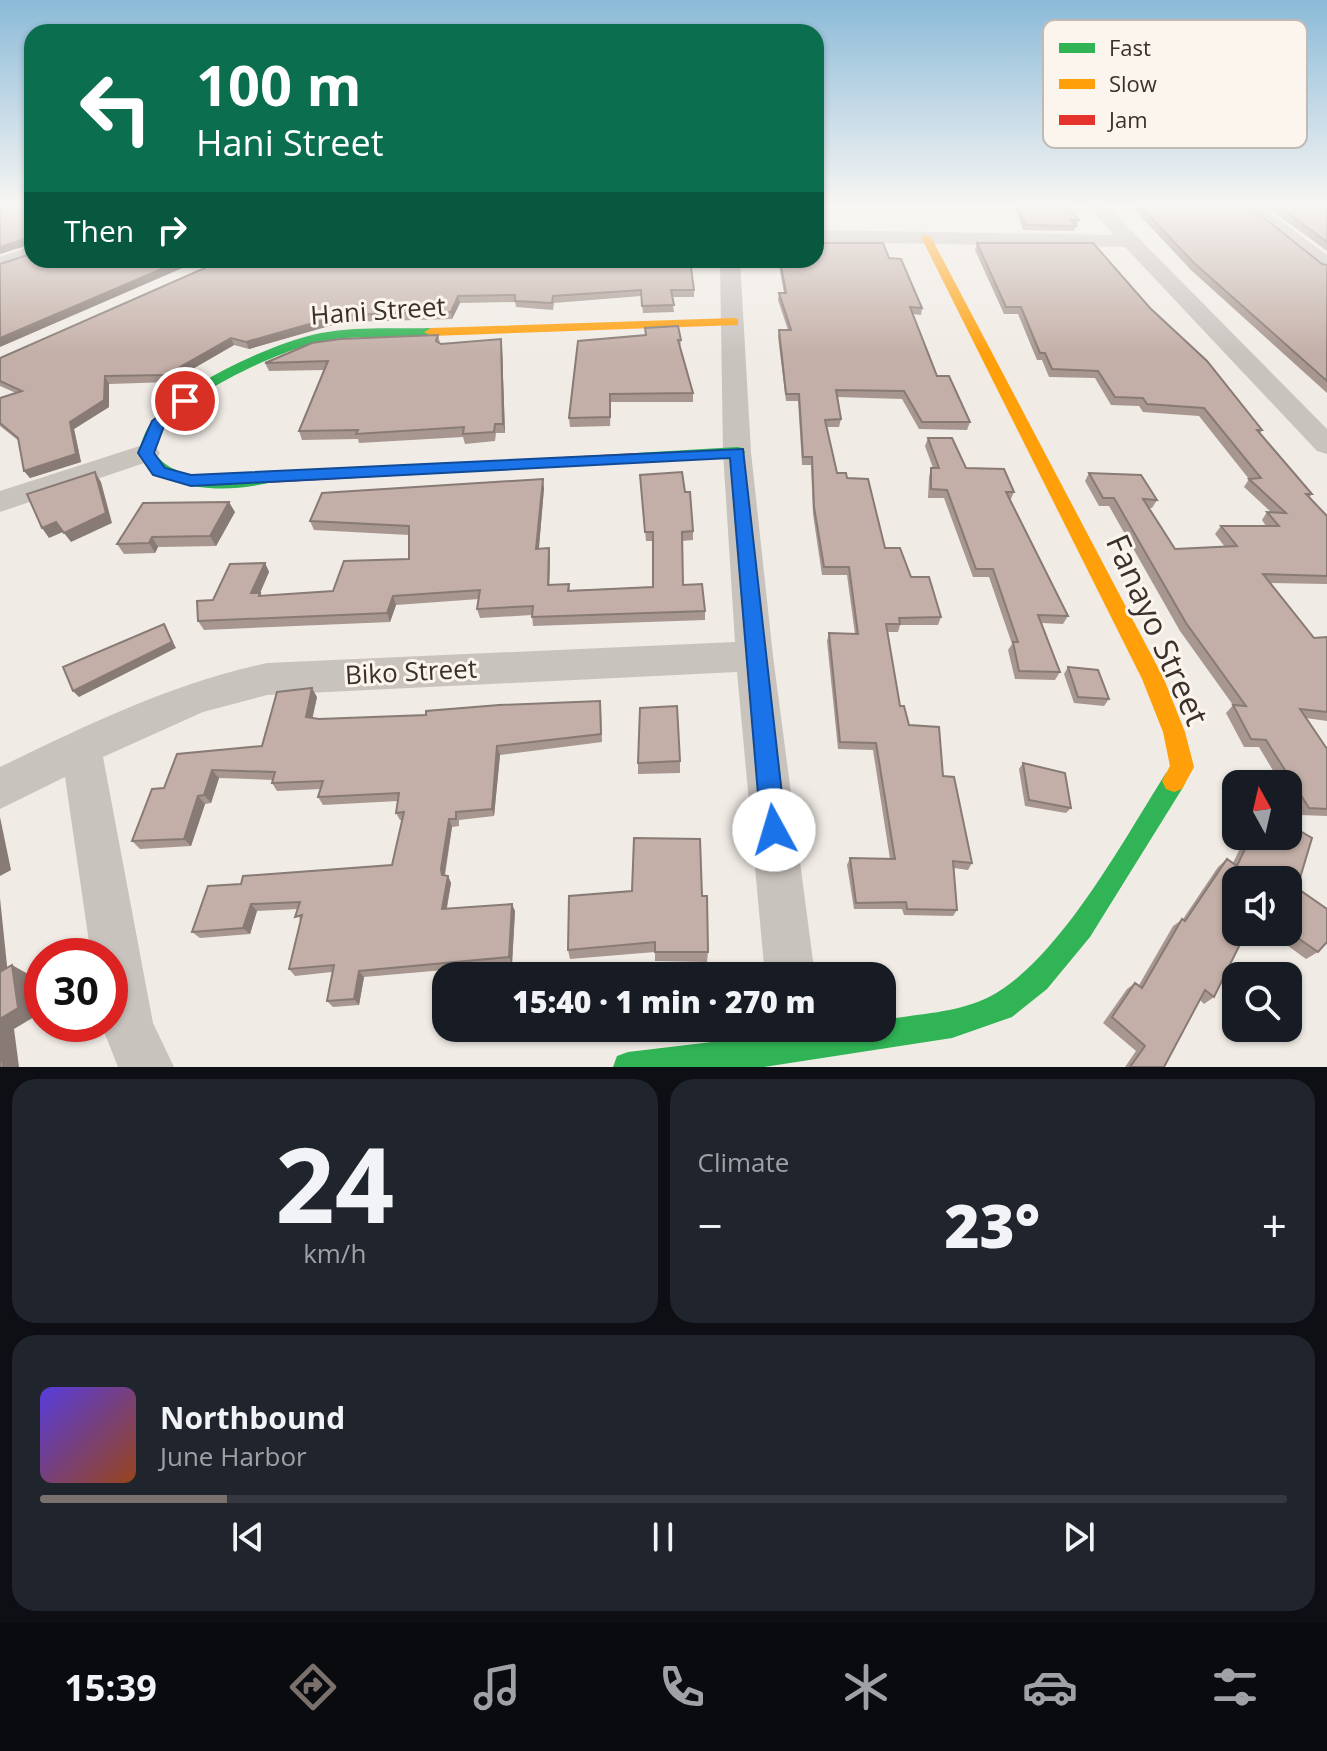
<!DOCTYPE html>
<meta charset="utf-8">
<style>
body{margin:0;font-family:"Open Sans",sans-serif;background:#20242c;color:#f1f3f6;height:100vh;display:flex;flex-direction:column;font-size:30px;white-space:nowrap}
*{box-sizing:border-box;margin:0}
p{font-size:26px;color:#9ea1a6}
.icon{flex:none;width:44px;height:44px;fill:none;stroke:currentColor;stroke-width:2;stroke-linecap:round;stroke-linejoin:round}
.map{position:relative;height:1067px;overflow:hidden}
.panel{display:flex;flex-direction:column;gap:12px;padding:12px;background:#0d0f14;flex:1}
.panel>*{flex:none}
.hud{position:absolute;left:24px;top:24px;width:800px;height:244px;border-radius:24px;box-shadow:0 2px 6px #0004;background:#0b6e4f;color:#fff;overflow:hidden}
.needle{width:52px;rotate:352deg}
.fabs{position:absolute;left:1222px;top:770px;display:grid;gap:16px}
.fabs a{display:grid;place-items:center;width:80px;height:80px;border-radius:16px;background:#171b24;box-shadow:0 2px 6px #0004;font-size:40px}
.speed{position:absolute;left:24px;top:938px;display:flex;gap:16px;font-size:40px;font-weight:700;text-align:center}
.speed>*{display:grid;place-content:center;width:104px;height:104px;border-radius:50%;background:#171b24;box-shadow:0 2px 6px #0004;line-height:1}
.speed .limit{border:12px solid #d22;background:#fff;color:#111}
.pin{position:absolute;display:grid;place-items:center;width:68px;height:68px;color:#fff;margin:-34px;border:4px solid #fff;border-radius:50%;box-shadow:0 2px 8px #0007}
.me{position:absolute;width:88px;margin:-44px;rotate:354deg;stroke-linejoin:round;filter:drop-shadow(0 0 6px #0008)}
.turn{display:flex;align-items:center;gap:28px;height:168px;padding:0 40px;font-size:36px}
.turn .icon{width:104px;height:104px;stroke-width:2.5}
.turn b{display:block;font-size:56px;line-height:68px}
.then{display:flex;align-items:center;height:76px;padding:0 40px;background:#0003;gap:16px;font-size:30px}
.big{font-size:60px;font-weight:800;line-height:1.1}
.panel .widget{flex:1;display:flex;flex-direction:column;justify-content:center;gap:12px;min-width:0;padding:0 28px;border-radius:24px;background:#20242c}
.panel .dial{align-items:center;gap:0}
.dial b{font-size:104px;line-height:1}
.song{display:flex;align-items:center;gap:24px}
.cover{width:96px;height:96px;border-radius:12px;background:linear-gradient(135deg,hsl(250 70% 55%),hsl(20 70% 35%))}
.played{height:8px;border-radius:4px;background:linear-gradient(90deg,#7a716c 15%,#363941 15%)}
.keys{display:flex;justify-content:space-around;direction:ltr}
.heat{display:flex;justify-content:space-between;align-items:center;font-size:44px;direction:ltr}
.panel .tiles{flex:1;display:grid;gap:12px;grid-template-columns:1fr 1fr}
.widget:last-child{grid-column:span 2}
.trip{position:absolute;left:432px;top:962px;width:464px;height:80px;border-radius:24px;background:#171b24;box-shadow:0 2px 6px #0004;font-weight:800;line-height:80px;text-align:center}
.dock{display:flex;height:128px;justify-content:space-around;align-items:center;background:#090b0e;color:#9ea1a6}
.dock .icon{width:56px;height:56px}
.dock .active{color:#7a716c}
.dock b{font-size:36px;color:#f1f3f6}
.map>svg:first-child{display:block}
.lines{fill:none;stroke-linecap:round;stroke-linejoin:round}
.street{fill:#c9c3be;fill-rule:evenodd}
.fast{fill:#30b455;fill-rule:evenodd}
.slow{fill:#ff9f0a;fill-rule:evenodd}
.jam{fill:#e5322d;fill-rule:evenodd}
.wall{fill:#a89690}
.shaded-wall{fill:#887a75}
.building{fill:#c3afa7;stroke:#887a75;stroke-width:2}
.route{fill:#1a73e8;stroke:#114b97;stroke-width:2}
.labels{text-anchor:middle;stroke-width:6;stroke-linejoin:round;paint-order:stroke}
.street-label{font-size:26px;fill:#3b302b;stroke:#fbf5ee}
.near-street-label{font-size:32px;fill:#3b302b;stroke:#fbf5ee}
.key{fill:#fbf5ee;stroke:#c1bab4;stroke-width:2}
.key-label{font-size:22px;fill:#3b302b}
</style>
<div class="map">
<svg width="1327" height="1067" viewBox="0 0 1327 1067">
<rect width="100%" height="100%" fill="#f0ebe5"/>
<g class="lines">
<path class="street" d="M 1088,206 L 1107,206 L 1327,429 L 1327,454 L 1317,451 L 1125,247 L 816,242 L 816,230 L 1114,235 Z
M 1241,206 L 1261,206 L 1327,255 L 1327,271 L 1320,269 Z
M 32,246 L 32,259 L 0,270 L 0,257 Z
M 720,260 L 740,260 L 751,452 L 773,656 L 815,976 L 765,976 L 737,672 L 267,695 L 203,712 L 103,757 L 153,1023 L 174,1067 L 118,1067 L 101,1024 L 110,1024 L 110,956 L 91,956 L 65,777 L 0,809 L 0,767 C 87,725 172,683 267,663 L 735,642 L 723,452 Z
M 146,444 L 156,447 L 160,453 L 156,459 L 0,512 L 0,491 Z"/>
<path class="fast" d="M 431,328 L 436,329 L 436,335 C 404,341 369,335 336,339 C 291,344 195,389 166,424 C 159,432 157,443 154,453 C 182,487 228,476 267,473 L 275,478 L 273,482 C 228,493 167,494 138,453 C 142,442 145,429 153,420 C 184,384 274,342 321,333 C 357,326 394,329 431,328 Z
M 737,447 L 743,448 L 745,452 L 743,456 L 636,463 L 628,458 L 636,453 Z
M 1174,770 L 1182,773 L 1186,781 L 1182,789 L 1090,937 L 1047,989 L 1012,1017 L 952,1038 L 764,1067 L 613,1067 L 617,1056 L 628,1052 L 829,1028 L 882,1028 L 882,1020 C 917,1014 957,1013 989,997 C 1059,961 1124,839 1166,773 Z"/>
<path class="slow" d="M 922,235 L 931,237 L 1164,679 L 1185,732 L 1194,767 L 1182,789 L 1174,792 L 1166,789 L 1162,781 L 1170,766 L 1163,732 L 1142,679 L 921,237 Z
M 733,318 L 738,319 L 738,325 L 431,336 L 424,332 L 431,328 Z"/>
<path class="jam" d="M 636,453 L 642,454 L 644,458 L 642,462 L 267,483 L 259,478 L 267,473 Z"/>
</g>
<path class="wall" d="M 1015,206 L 1067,206 L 1079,220 L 1074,231 L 1023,230 Z
M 1131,206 L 1249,206 L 1322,264 L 1327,265 L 1327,393 L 1191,270 Z
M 1266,206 L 1327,206 L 1327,251 Z
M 977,243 L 1150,308 L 1262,430 L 1260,434 L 1312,494 L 1309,498 L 1327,516 L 1327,584 L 1270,583 L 1314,638 L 1327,637 L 1327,721 L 1306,718 L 1327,749 L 1327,816 L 1300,815 L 1288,796 L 1288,784 L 1281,784 L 1259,747 L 1244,747 L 1226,713 L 1233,705 L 1180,631 L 1109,506 L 1099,506 L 1085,481 L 1089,473 L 1157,500 L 1152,508 L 1148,508 L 1175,549 L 1225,547 L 1215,534 L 1221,526 L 1266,526 L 1262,520 L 1267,512 L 1271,512 L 1244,487 L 1249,479 L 1199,416 L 1143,412 L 1139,406 L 1111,405 L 1095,378 L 1049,377 L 1042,360 L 1037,360 L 1018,314 L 1004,314 L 975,250 Z
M 889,258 L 922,308 L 921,315 L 913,314 L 937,376 L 970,422 L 967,430 L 919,429 L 902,399 L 837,397 L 841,419 L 839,427 L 826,427 L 837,473 L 847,478 L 885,548 L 911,577 L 941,617 L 938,625 L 900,625 L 898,632 L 887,632 L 900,706 L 909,725 L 943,776 L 972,863 L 968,870 L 954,868 L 957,910 L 953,916 L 904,915 L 902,909 L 854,909 L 847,865 L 850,858 L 890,859 L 873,750 L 838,749 L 827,641 L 829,633 L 855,634 L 847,575 L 822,575 L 813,514 L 811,465 L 802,465 L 798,401 L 786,401 L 778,337 L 779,330 L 788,330 L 778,300 L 779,293 L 784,293 L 778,260 Z
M 223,260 L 694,290 L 694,297 L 672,297 L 674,312 L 643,313 L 641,296 L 554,303 L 553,310 L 516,307 L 515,302 L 460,303 L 452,319 L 343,322 L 249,349 L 234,345 L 170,382 L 109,384 L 109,407 L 74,429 L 81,462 L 30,478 L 24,471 L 19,441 L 0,426 L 0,398 L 16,393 L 0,386 L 0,358 Z
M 645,328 L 681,340 L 680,348 L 693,393 L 693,402 L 611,402 L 610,426 L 570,427 L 569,418 L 645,335 Z
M 438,335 L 440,343 L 502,348 L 505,433 L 496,433 L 495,441 L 465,444 L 463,437 L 359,443 L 358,439 L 302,440 L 299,431 L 324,370 L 269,371 L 265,363 Z
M 928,438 L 966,468 L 1014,492 L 1010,501 L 1068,616 L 1063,624 L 1042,623 L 1060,672 L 1055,680 L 1015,679 L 1008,650 L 1012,644 L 989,577 L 973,577 L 944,498 L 928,498 L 929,477 L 931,468 L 933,468 L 925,446 Z
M 640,475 L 685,492 L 693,531 L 693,540 L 682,541 L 683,585 L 705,611 L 705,620 L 533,626 L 532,615 L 480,618 L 477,609 L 479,599 L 396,605 L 390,622 L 204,630 L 198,621 L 213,600 L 265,563 L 269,572 L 260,593 L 262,596 L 333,591 L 409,559 L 409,535 L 314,530 L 310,521 L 544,488 L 539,548 L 550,557 L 549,585 L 569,584 L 570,590 L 653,587 L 653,541 L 646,541 Z
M 235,512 L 216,546 L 158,547 L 155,553 L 124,554 L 117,544 Z
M 1068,667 L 1109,699 L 1104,706 L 1074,703 L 1064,674 Z
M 317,697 L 312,718 L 319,719 L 601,709 L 602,742 L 500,755 L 494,816 L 459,820 L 459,826 L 452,827 L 445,876 L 448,876 L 451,883 L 447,908 L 515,911 L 512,964 L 364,977 L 359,1005 L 333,1007 L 327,1001 L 332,972 L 295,976 L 289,969 L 300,922 L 298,909 L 257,911 L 250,934 L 200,938 L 192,932 L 241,884 L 392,865 L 402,820 L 400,820 L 396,813 L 398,801 L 323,805 L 318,797 L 321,789 L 277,791 L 272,783 L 273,780 L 219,778 L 211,803 L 205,804 L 191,846 L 140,849 L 132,841 L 164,788 L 262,746 Z
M 680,761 L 680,773 L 638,774 L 638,763 Z
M 1023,763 L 1071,808 L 1066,813 L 1025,806 L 1019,769 Z
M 1246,836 L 1288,836 L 1297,888 L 1318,952 L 1306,959 L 1269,932 L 1288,932 L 1288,880 L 1236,880 L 1214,997 L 1204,1004 L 1200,1000 L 1164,1067 L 1125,1067 L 1136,1051 L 1103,1023 L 1127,989 L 1135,983 L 1139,985 L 1173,926 L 1183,919 L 1218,867 L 1227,859 L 1233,863 Z
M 702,896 L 708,952 L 707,962 L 655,961 L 655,952 L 570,959 L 568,950 Z"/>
<path class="shaded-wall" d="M 30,237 L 32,244 L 0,254 L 0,247 Z
M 183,260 L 201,260 L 0,347 L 0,338 Z
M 458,296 L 460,303 L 452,319 L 451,312 Z
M 341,315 L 343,322 L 249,349 L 246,342 Z
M 231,338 L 234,345 L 170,382 L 166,375 Z
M 501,339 L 502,348 L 505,433 L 503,424 Z
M 105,376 L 109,384 L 109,407 L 74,429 L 81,462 L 30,478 L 24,471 L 70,422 Z
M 95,472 L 101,482 L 112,523 L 71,542 L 64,533 Z
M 543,479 L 544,488 L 538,558 L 536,549 Z
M 229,502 L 235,512 L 216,546 L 210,536 Z
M 56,522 L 63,532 L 49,538 L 42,528 Z
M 152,537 L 158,547 L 155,553 L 149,543 Z
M 549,548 L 550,557 L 549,594 L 548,585 Z
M 265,563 L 269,572 L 256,602 L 251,593 Z
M 393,596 L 396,605 L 390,622 L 387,613 Z
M 164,624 L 176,648 L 79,697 L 73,691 Z
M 312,688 L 317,697 L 311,725 L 306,717 Z
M 497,746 L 500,755 L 494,816 L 492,809 Z
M 212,770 L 219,778 L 211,803 L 204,795 Z
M 198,796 L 205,804 L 191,846 L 184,839 Z
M 0,817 L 11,870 L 0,876 Z
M 449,819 L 452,827 L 444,876 L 442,875 L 441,869 Z
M 448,876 L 451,883 L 445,916 L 442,909 Z
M 0,898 L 9,985 L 0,980 Z
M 251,904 L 257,911 L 250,934 L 243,928 Z
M 512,904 L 515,911 L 512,964 L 509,957 Z
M 12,965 L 28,974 L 34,1017 L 14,1029 L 19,1067 L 3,1067 L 0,1045 L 0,1019 Z
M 359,971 L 364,977 L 359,1005 L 354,999 Z"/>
<path class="building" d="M 0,206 L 32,206 L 32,260 L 183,260 L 0,338 L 0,264 L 31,254 L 30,237 L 0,247 Z
M 1018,206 L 1067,206 L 1079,220 L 1071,220 L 1076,226 L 1025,225 Z
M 1140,206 L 1249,206 L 1322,264 L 1327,265 L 1327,381 L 1194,263 Z
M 1278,206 L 1327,206 L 1327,242 Z
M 816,243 L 883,243 L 889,258 L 901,259 L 922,308 L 910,307 L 937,376 L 949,376 L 970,422 L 922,422 L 904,391 L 836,390 L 841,419 L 825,420 L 837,473 L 846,473 L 847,478 L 868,479 L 885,548 L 900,548 L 911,577 L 929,577 L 941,617 L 899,618 L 900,624 L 886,624 L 900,706 L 904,706 L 909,725 L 939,727 L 943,776 L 954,777 L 972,863 L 953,861 L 957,910 L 907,909 L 906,902 L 856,903 L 850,858 L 895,859 L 876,743 L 840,742 L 829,633 L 858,634 L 849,567 L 824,567 L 814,507 L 812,457 L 803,457 L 799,394 L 786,394 L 779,330 L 791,330 L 779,293 L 786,293 L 780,260 L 816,260 Z
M 977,243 L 1093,243 L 1150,308 L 1207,361 L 1262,430 L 1257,430 L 1312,494 L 1306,494 L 1327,516 L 1327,576 L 1263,574 L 1314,638 L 1327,637 L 1327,712 L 1300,709 L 1327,749 L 1327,809 L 1309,808 L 1266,740 L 1251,739 L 1233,705 L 1246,706 L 1186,623 L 1114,498 L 1103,498 L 1089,473 L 1141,475 L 1157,500 L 1143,499 L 1175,549 L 1237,546 L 1221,526 L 1279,526 L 1267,512 L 1286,513 L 1249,479 L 1261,478 L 1204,408 L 1147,404 L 1143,398 L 1115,397 L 1098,371 L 1052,369 L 1045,353 L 1040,353 L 1021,307 L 1006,307 Z
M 223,260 L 690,260 L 694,290 L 671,290 L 674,305 L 642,306 L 641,290 L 553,296 L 552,303 L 515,301 L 515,295 L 458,296 L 451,312 L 341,315 L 246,342 L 231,338 L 166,375 L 105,376 L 104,400 L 70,422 L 76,454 L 24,471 L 18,438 L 0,423 L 0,398 L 22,391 L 0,381 L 0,358 Z
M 678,326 L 681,340 L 678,340 L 693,393 L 610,394 L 610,417 L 569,418 L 578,341 L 646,335 L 645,328 Z
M 438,335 L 436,341 L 441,344 L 501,339 L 503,424 L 495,424 L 494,432 L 463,434 L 464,427 L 356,434 L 358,430 L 299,431 L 328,361 L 265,363 L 312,343 L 340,339 Z
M 928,438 L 952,438 L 966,468 L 1004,469 L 1014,492 L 1006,492 L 1068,616 L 1038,615 L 1060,672 L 1019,671 L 1013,642 L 1018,642 L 993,569 L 976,569 L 947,490 L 931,489 L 931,468 L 939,468 Z
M 95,472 L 106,513 L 64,533 L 56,522 L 42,528 L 27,494 Z
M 682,472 L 685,492 L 690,492 L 693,531 L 682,532 L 683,585 L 702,584 L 705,611 L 532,617 L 533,606 L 477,609 L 480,590 L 393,596 L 387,613 L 198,621 L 197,601 L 213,600 L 230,564 L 265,563 L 251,593 L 260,593 L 259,596 L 333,591 L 344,561 L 409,559 L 409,526 L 310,521 L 322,493 L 543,479 L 536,549 L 549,548 L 548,585 L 569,584 L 568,591 L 653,587 L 653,532 L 645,532 L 640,475 Z
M 229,502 L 210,536 L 152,537 L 149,543 L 117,544 L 143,503 Z
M 164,624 L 172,642 L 73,691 L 63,667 Z
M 1068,667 L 1098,670 L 1109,699 L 1078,697 Z
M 312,688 L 306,717 L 319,719 L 426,715 L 426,711 L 499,705 L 600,701 L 601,734 L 497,746 L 492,809 L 456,812 L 456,819 L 449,819 L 441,869 L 442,875 L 448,876 L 442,909 L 512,904 L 509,957 L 359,971 L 354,999 L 327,1001 L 334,965 L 289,969 L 302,915 L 295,917 L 300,902 L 251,904 L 243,928 L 192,932 L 208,886 L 241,884 L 243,876 L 392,865 L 404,812 L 396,813 L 399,793 L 318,797 L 323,781 L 272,783 L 275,772 L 212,770 L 204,795 L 198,796 L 184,839 L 132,841 L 152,789 L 164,788 L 177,754 L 262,746 L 277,692 Z
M 677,706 L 680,761 L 638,763 L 640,708 Z
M 1023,763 L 1065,773 L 1071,808 L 1029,800 Z
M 1288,824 L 1312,838 L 1297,888 L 1327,909 L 1327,942 L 1318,952 L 1288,931 L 1288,880 L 1236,880 L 1236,932 L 1246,932 L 1214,997 L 1205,990 L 1164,1067 L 1130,1067 L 1145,1046 L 1112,1017 L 1135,983 L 1142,988 L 1182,919 L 1185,921 L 1227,859 L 1237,866 L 1251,836 L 1288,836 Z
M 634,838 L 700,839 L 702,896 L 707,896 L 708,952 L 655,952 L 655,942 L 568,950 L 569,896 L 632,891 Z
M 12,965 L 18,1008 L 0,1019 L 0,972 Z
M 0,1045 L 3,1067 L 0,1067 Z"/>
<linearGradient id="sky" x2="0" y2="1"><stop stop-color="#8bbad8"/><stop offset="0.58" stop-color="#f8f6f3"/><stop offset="1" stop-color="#f8f6f3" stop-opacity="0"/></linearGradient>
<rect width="1327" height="355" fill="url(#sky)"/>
<path class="route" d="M 179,398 L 192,401 L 164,426 L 154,453 L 165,468 L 191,475 L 743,449 L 786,830 L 783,839 L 774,843 L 765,839 L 761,830 L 730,458 L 191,486 L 153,475 L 138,453 L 152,421 Z"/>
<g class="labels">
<g class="street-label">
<text transform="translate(378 311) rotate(-4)" y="9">Hani Street</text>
<text transform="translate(411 672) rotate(-3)" y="9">Biko Street</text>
</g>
<g class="near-street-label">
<text transform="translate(1157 630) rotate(66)" y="11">Fanayo Street</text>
</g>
</g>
<rect x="1043" y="20" width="264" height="128" rx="12" class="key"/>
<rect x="1059" y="43" width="36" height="10" fill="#30b455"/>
<rect x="1059" y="79" width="36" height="10" fill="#ff9f0a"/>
<rect x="1059" y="115" width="36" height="10" fill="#e5322d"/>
<g class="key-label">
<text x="1109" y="56">Fast</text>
<text x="1109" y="92">Slow</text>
<text x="1109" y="128">Jam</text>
</g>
</svg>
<div class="fabs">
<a><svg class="needle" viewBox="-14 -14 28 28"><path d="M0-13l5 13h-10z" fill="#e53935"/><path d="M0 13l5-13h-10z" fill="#9ea1a6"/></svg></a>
<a><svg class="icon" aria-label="sound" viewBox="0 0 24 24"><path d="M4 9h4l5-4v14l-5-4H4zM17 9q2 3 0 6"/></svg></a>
<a><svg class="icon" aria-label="search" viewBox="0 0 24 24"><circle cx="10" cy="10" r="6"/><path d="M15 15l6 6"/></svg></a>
</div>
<div class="speed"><div class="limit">30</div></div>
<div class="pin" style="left:185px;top:401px;background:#d93025"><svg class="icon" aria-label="arrive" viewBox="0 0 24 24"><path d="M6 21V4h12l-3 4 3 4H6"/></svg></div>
<svg class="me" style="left:774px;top:830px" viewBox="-20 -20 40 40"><circle r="19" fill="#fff"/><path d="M0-13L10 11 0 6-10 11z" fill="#1a73e8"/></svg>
<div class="trip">15:40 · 1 min · 270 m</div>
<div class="hud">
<div class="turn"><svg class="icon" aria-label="left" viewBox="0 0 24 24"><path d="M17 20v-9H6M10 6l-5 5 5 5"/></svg><div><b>100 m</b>Hani Street</div></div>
<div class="then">Then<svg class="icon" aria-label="right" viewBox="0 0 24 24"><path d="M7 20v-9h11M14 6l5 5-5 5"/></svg></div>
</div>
</div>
<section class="panel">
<div class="tiles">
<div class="widget dial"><b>24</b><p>km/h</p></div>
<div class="widget"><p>Climate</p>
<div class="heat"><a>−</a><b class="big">23°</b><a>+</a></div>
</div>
<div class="widget">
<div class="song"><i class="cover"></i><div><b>Northbound</b><p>June Harbor</p></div></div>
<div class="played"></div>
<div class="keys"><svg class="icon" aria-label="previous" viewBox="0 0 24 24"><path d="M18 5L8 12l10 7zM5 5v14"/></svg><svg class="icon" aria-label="pause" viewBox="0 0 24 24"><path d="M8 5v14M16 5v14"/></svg><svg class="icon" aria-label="next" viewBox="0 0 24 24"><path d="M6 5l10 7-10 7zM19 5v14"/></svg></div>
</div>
</div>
</section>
<nav class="dock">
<b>15:39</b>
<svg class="icon active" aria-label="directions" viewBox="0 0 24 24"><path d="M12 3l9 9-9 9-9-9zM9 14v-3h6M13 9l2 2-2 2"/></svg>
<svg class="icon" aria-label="music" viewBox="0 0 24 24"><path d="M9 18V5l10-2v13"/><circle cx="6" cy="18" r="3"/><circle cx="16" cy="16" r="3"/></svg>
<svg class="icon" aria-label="phone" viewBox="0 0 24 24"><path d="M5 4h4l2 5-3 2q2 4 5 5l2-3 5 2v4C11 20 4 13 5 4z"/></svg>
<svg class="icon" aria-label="climate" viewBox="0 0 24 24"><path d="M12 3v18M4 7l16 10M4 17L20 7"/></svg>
<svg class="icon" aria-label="car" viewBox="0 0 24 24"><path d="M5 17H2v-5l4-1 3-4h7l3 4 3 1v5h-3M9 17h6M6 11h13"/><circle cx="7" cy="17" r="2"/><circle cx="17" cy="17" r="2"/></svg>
<svg class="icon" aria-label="filters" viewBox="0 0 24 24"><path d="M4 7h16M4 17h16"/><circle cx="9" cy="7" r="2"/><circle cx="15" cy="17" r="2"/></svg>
</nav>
